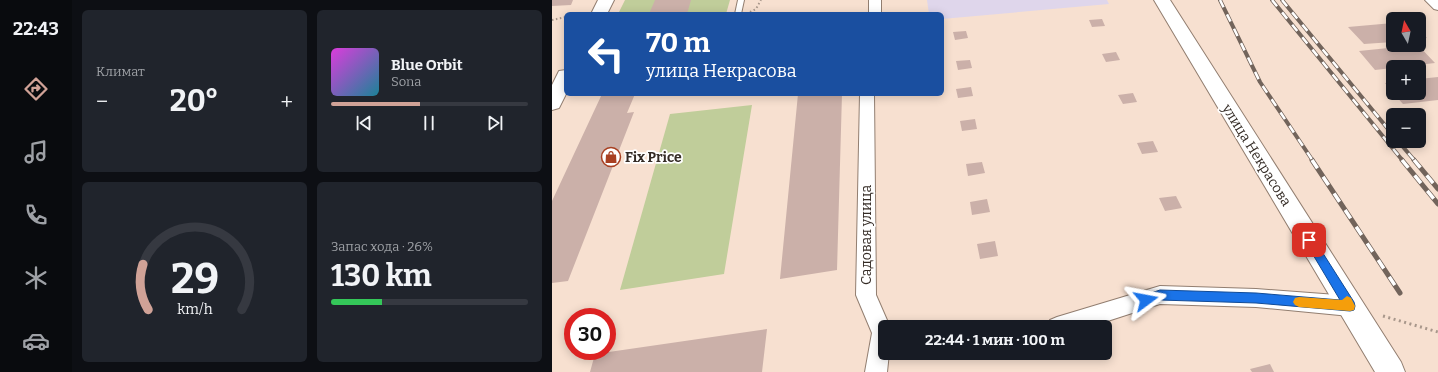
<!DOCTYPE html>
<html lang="ru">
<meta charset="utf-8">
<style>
body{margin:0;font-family:Bitter,serif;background:#20242c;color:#f1f3f6;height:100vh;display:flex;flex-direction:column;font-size:15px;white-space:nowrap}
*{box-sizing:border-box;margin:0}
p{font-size:13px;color:#9ea1a6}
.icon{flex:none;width:22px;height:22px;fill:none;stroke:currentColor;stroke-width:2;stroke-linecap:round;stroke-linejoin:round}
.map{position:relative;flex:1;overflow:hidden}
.panel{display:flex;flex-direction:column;gap:10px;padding:10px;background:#0d0f14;width:480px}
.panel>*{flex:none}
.guide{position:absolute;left:12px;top:12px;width:380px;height:84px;border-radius:6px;box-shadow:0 2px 10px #0003;background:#1a4fa0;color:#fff;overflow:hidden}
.needle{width:26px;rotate:351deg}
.controls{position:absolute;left:834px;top:12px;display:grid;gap:8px}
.controls a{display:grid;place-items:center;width:40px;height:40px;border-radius:6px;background:#171b24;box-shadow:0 2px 10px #0003;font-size:20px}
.speed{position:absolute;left:12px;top:308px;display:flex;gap:8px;font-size:20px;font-weight:700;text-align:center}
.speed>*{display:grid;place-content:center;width:52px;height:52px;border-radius:50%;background:#171b24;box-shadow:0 2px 10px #0003;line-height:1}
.speed .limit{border:6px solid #d22;background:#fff;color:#111}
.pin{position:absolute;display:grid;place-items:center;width:34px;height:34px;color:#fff;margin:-17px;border-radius:8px;box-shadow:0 2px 6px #0006}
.me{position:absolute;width:44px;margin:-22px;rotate:77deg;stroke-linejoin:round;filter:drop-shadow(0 0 3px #0008)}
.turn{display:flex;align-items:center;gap:14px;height:84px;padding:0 16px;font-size:18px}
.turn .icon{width:52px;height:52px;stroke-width:2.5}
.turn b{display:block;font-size:28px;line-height:34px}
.big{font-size:30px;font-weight:700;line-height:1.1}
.panel .widget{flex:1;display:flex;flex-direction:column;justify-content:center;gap:6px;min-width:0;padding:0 14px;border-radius:6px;background:#20242c}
.panel .dial{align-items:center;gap:0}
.dial svg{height:104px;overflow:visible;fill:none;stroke:#363941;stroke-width:7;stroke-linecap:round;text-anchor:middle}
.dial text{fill:#f1f3f6;stroke:none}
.song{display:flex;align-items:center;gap:12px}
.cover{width:48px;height:48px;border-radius:6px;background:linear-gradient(135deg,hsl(300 70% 55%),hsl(190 70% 35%))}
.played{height:4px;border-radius:2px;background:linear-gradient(90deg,#d0a297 45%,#363941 45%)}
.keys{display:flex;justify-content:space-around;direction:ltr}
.heat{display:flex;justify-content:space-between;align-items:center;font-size:22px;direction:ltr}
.charge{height:6px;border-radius:3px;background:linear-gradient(90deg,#34c759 26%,#363941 0)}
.panel .tiles{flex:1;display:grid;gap:10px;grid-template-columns:repeat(2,1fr)}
.trip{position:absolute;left:326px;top:320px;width:234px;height:40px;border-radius:6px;background:#171b24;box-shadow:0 2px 10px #0003;font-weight:700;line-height:40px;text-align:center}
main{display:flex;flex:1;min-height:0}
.tabs{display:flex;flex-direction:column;width:72px;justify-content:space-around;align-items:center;background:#090b0e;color:#9ea1a6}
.tabs .icon{width:28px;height:28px}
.tabs .on{color:#d0a297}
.tabs b{font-size:18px;color:#f1f3f6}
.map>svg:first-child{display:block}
.education{fill:#dfd6eb}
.green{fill:#c0cd9a}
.building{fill:#cbb0a9}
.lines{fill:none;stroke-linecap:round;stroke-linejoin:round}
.lane-casing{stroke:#927e70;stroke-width:2}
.street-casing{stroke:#927e70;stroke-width:2}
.secondary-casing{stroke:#927e70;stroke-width:2}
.path-far1{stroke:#a8978b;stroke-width:2;stroke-dasharray:1.5 2.5;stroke-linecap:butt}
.path{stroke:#a8978b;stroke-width:3;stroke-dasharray:2 3.5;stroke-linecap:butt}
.lane{fill:#fff;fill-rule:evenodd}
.street{fill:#fff;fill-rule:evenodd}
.secondary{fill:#fff;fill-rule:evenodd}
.rail-far1-casing{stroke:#72645b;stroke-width:4}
.rail-casing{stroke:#72645b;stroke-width:5}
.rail-far1{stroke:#fff;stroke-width:2.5;stroke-dasharray:8;stroke-linecap:butt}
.rail{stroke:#fff;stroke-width:3.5;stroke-dasharray:10;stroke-linecap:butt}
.route{fill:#1a73e8;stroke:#114b97}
.slow{fill:#f59e0b}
.labels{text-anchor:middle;stroke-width:3.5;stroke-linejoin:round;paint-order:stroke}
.street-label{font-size:14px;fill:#342b25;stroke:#fff}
.poi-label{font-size:14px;font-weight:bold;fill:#342b25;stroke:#fff;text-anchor:start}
</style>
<main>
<nav class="tabs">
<b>22:43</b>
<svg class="icon on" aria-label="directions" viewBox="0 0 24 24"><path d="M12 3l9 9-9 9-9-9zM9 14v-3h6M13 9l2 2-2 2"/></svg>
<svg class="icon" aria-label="music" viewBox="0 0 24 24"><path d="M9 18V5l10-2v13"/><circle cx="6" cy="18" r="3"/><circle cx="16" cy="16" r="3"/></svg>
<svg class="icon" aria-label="phone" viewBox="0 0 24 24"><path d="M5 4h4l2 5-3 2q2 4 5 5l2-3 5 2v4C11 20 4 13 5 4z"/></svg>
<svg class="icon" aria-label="climate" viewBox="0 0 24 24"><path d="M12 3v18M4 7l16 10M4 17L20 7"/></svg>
<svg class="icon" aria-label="car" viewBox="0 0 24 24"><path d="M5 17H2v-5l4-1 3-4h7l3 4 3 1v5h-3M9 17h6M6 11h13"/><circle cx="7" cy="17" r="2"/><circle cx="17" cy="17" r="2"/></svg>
</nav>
<section class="panel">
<div class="tiles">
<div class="widget"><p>Климат</p>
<div class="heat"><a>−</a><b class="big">20°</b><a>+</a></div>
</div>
<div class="widget">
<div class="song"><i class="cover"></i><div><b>Blue Orbit</b><p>Sona</p></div></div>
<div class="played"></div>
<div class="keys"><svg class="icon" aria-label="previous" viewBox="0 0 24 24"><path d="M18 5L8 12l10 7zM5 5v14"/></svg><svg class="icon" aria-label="pause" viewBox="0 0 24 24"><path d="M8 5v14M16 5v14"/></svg><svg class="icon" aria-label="next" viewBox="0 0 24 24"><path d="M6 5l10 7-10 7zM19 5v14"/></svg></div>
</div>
<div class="widget dial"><svg viewBox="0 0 100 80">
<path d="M14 69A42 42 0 1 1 86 69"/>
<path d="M14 69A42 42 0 0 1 10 34" stroke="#d0a297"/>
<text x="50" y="56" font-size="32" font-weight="700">29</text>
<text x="50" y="72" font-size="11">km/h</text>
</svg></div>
<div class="widget"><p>Запас хода · 26%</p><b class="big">130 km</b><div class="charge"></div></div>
</div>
</section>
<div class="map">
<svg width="886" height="372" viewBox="0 0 886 372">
<rect width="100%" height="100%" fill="#f7e0d0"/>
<path class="education" d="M 375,0 L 555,0 L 557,4 L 390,19 L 390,14 L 377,14 Z"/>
<path class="green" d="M 73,0 L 178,0 L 174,14 L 66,14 Z
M 200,105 L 172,274 L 68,290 L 118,114 Z"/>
<path class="building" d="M 0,0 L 21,0 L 19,5 L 0,6 Z
M 103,0 L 139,0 L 135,14 L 97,14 Z
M 550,19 L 553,26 L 540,27 L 537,20 Z
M 841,23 L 841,42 L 812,44 L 796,27 Z
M 867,30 L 875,38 L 867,39 Z
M 414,31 L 416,38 L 403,40 L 401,32 Z
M 866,45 L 883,63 L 823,70 L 807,51 Z
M 564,52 L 568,60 L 554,62 L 550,54 Z
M 418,60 L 420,68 L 406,70 L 404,61 Z
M 886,77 L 886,100 L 851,104 L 841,93 L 867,93 L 867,79 Z
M 841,82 L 841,93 L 833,83 Z
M 419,87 L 421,96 L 406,98 L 404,89 Z
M 581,93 L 585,102 L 571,104 L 566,95 Z
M 50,94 L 83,94 L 75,113 L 82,112 L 16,281 L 0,283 L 0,201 Z
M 246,94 L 290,94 L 285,270 L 228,279 Z
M 423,119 L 425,129 L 410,131 L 408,121 Z
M 601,141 L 606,152 L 590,154 L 585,143 Z
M 430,162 L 433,173 L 416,176 L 414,164 Z
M 624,196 L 630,208 L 613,211 L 607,198 Z
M 435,199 L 438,212 L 420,215 L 418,202 Z
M 443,241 L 446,256 L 428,259 L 425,244 Z
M 215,329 L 210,372 L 38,372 L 43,354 Z
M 718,364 L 722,372 L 700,372 L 698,369 Z"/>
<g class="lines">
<g class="lane-casing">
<path id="lane" d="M 186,0 L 192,0 L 189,14 L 183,14 Z"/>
</g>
<g class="street-casing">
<path id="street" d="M 317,0 L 329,0 L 329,14 L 317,14 Z
M 873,0 L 886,0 L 886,10 L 882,9 Z
M 308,94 L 322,94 L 324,295 L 338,327 L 333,327 L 333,353 L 337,353 L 335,372 L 313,372 L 320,333 L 304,295 Z
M 608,286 L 704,289 L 798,296 L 805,299 L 808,306 L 805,313 L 798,316 L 704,307 L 608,304 L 537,327 L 495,327 L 498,320 L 505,317 Z"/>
</g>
<g class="secondary-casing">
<path id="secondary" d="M 46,0 L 62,0 L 55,14 L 39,14 Z
M 602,0 L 618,0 L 849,362 L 853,372 L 823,372 Z
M 14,70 L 14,94 L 7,108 L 0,110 L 0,85 L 7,71 Z"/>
</g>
<path class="path-far1" d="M 198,12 L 204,9 L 209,0
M 26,14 L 31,13
M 0,20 L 14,17"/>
<path class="path" d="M 831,316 L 886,332"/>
<use href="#lane" class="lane"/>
<use href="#street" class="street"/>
<use href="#secondary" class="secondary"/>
<g class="rail-far1-casing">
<path id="rail-far1" d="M 668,0 L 708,82 L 761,161
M 720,0 L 851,161
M 730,0 L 841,135
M 846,141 L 863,161"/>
</g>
<g class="rail-casing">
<path id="rail" d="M 760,160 L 848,293
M 850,160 L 886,204
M 862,160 L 886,189"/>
</g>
<use href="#rail-far1" class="rail-far1"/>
<use href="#rail" class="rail"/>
</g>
<path class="route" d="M 757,235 L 760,236 L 802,302 L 803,306 L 802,310 L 798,311 L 704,303 L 608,300 L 594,305 L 590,303 L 588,300 L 590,296 L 608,290 L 704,293 L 788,300 L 754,243 L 752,240 Z"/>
<path class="slow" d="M 795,296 L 799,298 L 803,306 L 802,310 L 798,311 L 747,307 L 743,305 L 741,302 L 743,298 L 747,297 L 790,300 Z"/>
<defs>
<g id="shop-ring" transform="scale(1)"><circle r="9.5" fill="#fff" stroke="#a84022" stroke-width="1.5"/><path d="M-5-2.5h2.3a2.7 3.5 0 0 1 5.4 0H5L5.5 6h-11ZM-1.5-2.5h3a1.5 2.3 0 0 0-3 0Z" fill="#a84022"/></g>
</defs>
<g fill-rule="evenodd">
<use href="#shop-ring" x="59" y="157"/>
</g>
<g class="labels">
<g class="street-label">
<text transform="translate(705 155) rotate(58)" y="5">улица Некрасова</text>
<text transform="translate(314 235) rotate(-90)" y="5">Садовая улица</text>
</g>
<g class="poi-label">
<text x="73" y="162">Fix Price</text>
</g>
</g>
</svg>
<div class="controls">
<a><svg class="needle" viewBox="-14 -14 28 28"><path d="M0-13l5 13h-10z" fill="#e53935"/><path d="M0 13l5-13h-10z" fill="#9ea1a6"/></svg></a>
<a>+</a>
<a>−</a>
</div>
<div class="speed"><div class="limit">30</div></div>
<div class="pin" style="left:757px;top:240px;background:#d93025"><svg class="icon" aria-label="arrive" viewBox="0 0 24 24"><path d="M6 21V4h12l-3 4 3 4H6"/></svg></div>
<svg class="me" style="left:594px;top:300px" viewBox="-20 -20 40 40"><path d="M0-17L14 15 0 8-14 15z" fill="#1a73e8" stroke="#fff" stroke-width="4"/></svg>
<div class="trip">22:44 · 1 мин · 100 m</div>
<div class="guide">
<div class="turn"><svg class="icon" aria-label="left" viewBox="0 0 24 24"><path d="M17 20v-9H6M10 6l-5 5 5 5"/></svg><div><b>70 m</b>улица Некрасова</div></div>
</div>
</div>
</main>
